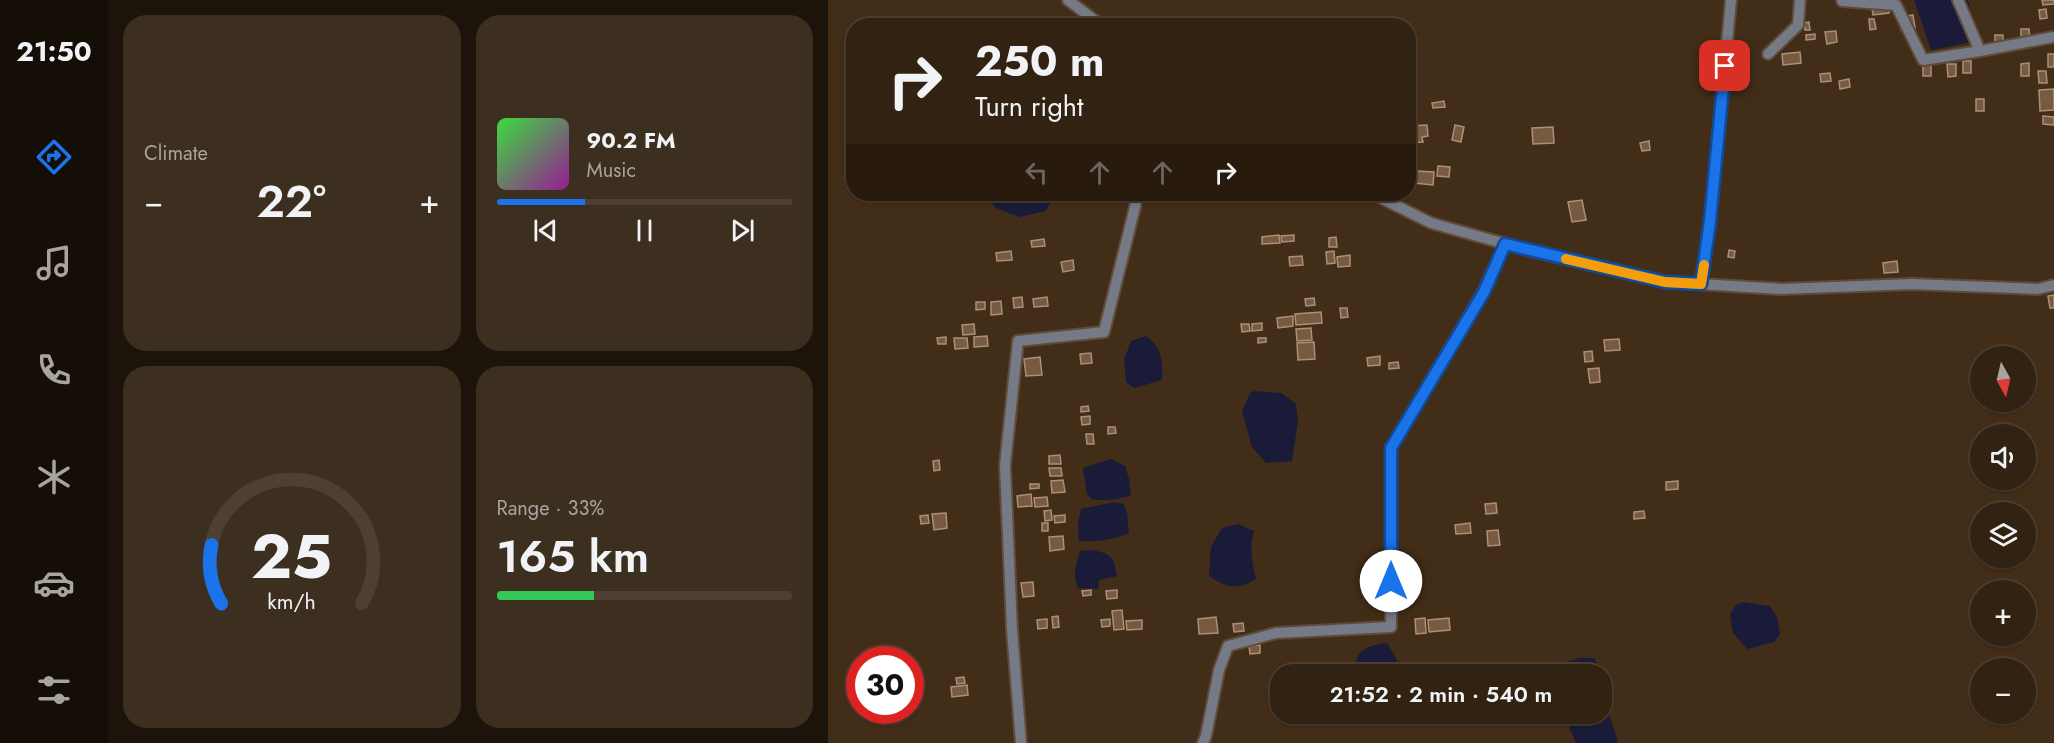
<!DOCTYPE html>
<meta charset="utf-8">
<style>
body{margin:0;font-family:Jost,sans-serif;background:#3d2f20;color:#f1f3f6;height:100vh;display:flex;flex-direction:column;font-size:22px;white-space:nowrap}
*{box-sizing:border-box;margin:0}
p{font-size:20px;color:#a8a49f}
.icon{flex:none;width:33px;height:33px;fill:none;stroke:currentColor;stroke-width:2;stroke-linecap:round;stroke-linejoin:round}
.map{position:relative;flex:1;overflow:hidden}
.side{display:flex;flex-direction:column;gap:15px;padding:15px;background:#1c130a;width:720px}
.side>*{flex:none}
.guide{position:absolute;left:18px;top:18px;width:570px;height:183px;border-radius:24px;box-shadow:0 2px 4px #0004,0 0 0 2px #4d3f32;background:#322212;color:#f1f3f6;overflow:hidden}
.needle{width:39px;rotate:172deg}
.fabs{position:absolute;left:1142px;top:346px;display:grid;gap:12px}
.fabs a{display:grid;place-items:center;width:66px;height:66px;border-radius:50%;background:#322212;box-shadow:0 2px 4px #0004,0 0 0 2px #4d3f32;font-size:30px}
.speed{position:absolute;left:18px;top:646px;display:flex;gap:12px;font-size:30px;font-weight:700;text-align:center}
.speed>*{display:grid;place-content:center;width:78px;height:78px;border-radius:50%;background:#322212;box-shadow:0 2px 4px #0004,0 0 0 2px #4d3f32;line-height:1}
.speed .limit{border:9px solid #d22;background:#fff;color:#111}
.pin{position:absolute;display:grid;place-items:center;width:51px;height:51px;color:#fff;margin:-26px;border-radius:12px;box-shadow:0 3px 9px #0006}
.me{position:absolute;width:66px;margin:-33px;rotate:0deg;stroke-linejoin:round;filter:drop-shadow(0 0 4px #0008)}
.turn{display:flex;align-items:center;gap:21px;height:126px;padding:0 30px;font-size:27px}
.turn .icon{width:78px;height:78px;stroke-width:2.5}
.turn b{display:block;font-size:42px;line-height:51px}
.lanes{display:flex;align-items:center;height:57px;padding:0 30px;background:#0003;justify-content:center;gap:30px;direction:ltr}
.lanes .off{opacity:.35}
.big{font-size:45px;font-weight:600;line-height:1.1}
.side .card{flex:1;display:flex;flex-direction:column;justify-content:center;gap:9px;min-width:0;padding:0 21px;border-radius:24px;background:#3d2f20}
.side .dial{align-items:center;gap:0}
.dial svg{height:156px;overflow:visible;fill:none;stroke:#4d3f32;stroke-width:7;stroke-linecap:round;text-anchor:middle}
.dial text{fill:#f1f3f6;stroke:none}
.song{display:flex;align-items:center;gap:18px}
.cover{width:72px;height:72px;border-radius:9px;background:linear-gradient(135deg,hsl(120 70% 55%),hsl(300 70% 35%))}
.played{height:6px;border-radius:3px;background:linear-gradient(90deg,#1a73e8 30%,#4d3f32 30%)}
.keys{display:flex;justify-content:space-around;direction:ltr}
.heat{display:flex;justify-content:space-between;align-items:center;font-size:33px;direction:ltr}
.charge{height:9px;border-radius:4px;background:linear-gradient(90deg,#34c759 33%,#4d3f32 0)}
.side .tiles{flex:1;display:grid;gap:15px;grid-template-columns:repeat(2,1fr)}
.trip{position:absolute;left:442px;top:664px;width:342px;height:60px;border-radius:24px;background:#322212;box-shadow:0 2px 4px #0004,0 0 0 2px #4d3f32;font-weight:600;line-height:60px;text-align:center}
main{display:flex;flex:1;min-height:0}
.dock{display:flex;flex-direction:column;width:108px;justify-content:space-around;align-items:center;background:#140e07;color:#a8a49f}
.dock .icon{width:42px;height:42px}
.dock .selected{color:#1a73e8}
.dock b{font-size:27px;color:#f1f3f6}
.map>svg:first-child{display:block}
.water{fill:#191b38}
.building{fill:#775a40;stroke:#aa9079;stroke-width:1.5}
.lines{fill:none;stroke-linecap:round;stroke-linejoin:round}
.minor-casing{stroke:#5f4c38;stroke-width:14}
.minor{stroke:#767986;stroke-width:10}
.route-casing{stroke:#114b97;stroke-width:15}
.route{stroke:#1a73e8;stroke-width:10}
.slow{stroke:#f59e0b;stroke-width:10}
</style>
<main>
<nav class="dock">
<b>21:50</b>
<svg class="icon selected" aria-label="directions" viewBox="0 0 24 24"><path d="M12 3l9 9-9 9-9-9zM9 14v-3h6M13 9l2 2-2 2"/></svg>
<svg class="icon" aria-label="music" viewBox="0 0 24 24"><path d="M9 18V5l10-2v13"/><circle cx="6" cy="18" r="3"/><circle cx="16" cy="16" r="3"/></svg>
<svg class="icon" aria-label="phone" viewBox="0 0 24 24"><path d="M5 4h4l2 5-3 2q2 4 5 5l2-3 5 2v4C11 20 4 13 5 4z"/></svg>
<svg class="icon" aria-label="climate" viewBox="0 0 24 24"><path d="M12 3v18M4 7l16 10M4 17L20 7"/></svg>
<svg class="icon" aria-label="car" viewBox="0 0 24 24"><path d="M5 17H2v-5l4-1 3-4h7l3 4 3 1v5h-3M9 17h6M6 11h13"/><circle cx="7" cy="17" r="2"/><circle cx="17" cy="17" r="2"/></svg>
<svg class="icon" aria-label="filters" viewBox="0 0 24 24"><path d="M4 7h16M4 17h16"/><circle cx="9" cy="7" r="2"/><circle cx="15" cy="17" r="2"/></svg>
</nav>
<section class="side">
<div class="tiles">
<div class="card"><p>Climate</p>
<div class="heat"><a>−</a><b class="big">22°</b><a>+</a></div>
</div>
<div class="card">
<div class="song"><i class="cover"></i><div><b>90.2 FM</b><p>Music</p></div></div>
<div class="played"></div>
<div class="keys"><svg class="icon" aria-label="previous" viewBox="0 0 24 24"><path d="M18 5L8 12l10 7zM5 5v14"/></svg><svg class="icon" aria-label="pause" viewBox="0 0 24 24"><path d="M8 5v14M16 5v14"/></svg><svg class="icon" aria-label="next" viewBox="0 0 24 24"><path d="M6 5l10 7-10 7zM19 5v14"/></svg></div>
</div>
<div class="card dial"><svg viewBox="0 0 100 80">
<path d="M14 69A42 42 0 1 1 86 69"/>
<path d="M14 69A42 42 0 0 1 9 39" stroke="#1a73e8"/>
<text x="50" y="56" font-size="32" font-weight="700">25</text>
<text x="50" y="72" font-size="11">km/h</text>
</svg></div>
<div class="card"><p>Range · 33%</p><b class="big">165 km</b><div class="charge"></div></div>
</div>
</section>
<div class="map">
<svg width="1226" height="743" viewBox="0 0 1226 743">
<rect width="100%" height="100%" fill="#422d18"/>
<path class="water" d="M 1086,0 L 1140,0 L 1149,41 L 1103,50 Z
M 160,194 L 226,194 L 218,211 L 191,217 L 166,207 Z
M 318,336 C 334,347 335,362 334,380 L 306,388 L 298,382 L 296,360 L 303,341 Z
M 427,391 L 453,393 L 468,404 L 470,421 L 464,461 L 438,463 L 424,447 L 414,411 L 422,393 Z
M 283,459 L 297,466 L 301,479 L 303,496 L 283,500 L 265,500 L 259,494 L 255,468 Z
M 287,502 L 296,504 L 299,513 L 301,533 C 285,540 268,542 251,541 L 250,524 L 253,509 Z
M 410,524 L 426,531 C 421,549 424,562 428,579 C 411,591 397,587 381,576 L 383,547 L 394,528 Z
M 264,550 C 284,554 285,556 289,576 L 271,580 L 270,589 L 250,588 C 244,575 248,564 252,551 Z
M 915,602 L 942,606 L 949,617 L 952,634 L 946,642 L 919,649 L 905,633 L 902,614 L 908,605 Z
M 559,643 L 568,658 L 573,675 L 526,675 C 527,650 537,646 559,643 Z
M 752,658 L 767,658 L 773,675 L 735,675 L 733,664 Z
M 774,705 L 784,722 L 790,743 L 748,743 L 742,729 L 740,714 L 774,714 Z"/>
<path class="building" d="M 1214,0 L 1226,0 L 1226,4 L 1215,5 Z
M 1060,6 L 1061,13 L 1045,15 L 1044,8 Z
M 1218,9 L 1219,18 L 1212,19 L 1211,10 Z
M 1085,15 L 1087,28 L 1073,30 L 1071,17 Z
M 1041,19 L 1046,19 L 1048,29 L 1042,30 Z
M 981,22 L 982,30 L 977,30 L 976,23 Z
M 1193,29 L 1201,29 L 1202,41 L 1193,41 Z
M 1008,31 L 1009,42 L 999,44 L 997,32 Z
M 987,34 L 987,39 L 978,40 L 978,35 Z
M 1167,35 L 1175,35 L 1175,47 L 1167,47 Z
M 972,52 L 973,63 L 955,65 L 954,54 Z
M 1220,54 L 1226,54 L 1226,67 L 1220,67 Z
M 1135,61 L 1143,61 L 1143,73 L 1135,73 Z
M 1201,63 L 1201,76 L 1193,76 L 1193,64 Z
M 1095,64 L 1103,64 L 1103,76 L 1095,76 Z
M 1119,64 L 1128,64 L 1128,76 L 1120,77 Z
M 1210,71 L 1218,71 L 1219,83 L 1211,83 Z
M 1002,73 L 1003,81 L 993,82 L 992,74 Z
M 1021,79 L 1022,87 L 1012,89 L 1011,81 Z
M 1226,89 L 1226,110 L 1212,111 L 1211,90 Z
M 1148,99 L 1156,99 L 1156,111 L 1148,111 Z
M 616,101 L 617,107 L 605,108 L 604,103 Z
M 1215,116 L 1226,117 L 1226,125 L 1215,124 Z
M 599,125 L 600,136 L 594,137 L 595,142 L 580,143 L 580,126 Z
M 627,125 L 636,127 L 633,142 L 624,140 Z
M 725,127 L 726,143 L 705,144 L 704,128 Z
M 821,141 L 822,150 L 814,151 L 812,143 Z
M 610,166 L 622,167 L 621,177 L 609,176 Z
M 587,171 L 606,172 L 605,185 L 586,183 Z
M 754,200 L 758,220 L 744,222 L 740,202 Z
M 451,235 L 452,243 L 434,244 L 434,237 Z
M 466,235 L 466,241 L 454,242 L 453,236 Z
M 508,237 L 509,247 L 501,247 L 501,238 Z
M 216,239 L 217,246 L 204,247 L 203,241 Z
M 901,250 L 907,251 L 906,258 L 900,257 Z
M 183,251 L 184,260 L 169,261 L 168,253 Z
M 506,251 L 507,263 L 499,264 L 498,252 Z
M 522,255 L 522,266 L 510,267 L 509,257 Z
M 474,256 L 475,265 L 462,266 L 461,257 Z
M 245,260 L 246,270 L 235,272 L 233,262 Z
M 1069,261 L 1070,272 L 1056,273 L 1055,263 Z
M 1226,295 L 1226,308 L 1222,308 L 1220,296 Z
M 194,297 L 195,307 L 186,308 L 185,298 Z
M 219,297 L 220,306 L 206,307 L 205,299 Z
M 486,298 L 487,305 L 478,306 L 477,299 Z
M 173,301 L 174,314 L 163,315 L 163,302 Z
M 148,302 L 157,302 L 157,309 L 148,310 Z
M 512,308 L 519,308 L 520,317 L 513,318 Z
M 493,312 L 494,323 L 468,325 L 467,314 Z
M 465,316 L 465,326 L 450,328 L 449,318 Z
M 434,323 L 434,330 L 424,331 L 424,324 Z
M 146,324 L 147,334 L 135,335 L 134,325 Z
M 413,324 L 421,324 L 422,331 L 414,332 Z
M 483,328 L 484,340 L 469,341 L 468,329 Z
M 159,336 L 160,346 L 146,347 L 146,337 Z
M 118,337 L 118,344 L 110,344 L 109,338 Z
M 126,338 L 139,338 L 140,348 L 127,349 Z
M 430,338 L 438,338 L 438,342 L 430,343 Z
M 791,339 L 792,350 L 777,351 L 776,340 Z
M 486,342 L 487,359 L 470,360 L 469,343 Z
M 764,351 L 765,361 L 757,362 L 756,352 Z
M 263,353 L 264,363 L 253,364 L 252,354 Z
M 552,356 L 552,365 L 540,366 L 539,358 Z
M 212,357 L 214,375 L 198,376 L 196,359 Z
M 570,362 L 571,368 L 561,369 L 561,363 Z
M 771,368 L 772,382 L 762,383 L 760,369 Z
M 260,406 L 261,411 L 253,412 L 253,407 Z
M 262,416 L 262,424 L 254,425 L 253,417 Z
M 280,427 L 287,427 L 288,433 L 280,434 Z
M 258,434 L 265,434 L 266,444 L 259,444 Z
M 232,455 L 233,464 L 221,464 L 221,456 Z
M 111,460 L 112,470 L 106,471 L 105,461 Z
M 221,468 L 233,468 L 234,476 L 222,476 Z
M 235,480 L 237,492 L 224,493 L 223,481 Z
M 850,481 L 850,489 L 838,490 L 838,482 Z
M 202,484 L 211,484 L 211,488 L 202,489 Z
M 203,494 L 204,506 L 190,507 L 189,496 Z
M 219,497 L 220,506 L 207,507 L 206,498 Z
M 668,503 L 669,513 L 658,514 L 657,504 Z
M 223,510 L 224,520 L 217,521 L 216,511 Z
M 816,511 L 817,518 L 806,519 L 806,512 Z
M 118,513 L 119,528 L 106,530 L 104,514 Z
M 100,515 L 101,523 L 93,524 L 92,516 Z
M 237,515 L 237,522 L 227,523 L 226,516 Z
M 214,523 L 220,523 L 220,531 L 214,531 Z
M 642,523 L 643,533 L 628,534 L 627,525 Z
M 670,530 L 672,545 L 660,546 L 659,531 Z
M 235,536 L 236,549 L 222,551 L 221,537 Z
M 205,582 L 206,596 L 195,597 L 193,583 Z
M 263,590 L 263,595 L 255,596 L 254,591 Z
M 289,590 L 289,598 L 279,599 L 278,591 Z
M 294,610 L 296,629 L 286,630 L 284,611 Z
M 230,616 L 231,627 L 225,628 L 224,617 Z
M 388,617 L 390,633 L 371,634 L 370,619 Z
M 597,618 L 598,633 L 588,634 L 587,619 Z
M 621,618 L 622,630 L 601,632 L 600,620 Z
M 219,619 L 219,628 L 210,629 L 209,620 Z
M 282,619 L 282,626 L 274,627 L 273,620 Z
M 314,620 L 314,629 L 299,630 L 298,621 Z
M 415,623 L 416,631 L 406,632 L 405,624 Z
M 432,645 L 432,653 L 422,654 L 421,646 Z
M 136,677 L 137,683 L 129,684 L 128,678 Z
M 139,685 L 140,695 L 124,697 L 123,687 Z
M 693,714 L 708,714 L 708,716 L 694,717 Z"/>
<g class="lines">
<g class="minor-casing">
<path id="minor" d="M 240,0 L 274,26
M 1014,1 L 1068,5 L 1095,60 L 1152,51 L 1130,0
M 1152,51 L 1226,37
M 940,54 L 970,25 L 972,0
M 545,194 L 603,223 L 703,251 L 837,282 L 954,289 L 1084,284 L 1210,289 L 1226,285
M 873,284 L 882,221 L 903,0
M 193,743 L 184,630 L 177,465 L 190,341 L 276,332 L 307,207 L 309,194
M 375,743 L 378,736 L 391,670 L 400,646 L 448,633 L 563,627 L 563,448 L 655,292 L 677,244"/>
</g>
<use href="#minor" class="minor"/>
</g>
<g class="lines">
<g class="route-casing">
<path id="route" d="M 563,581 L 563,448 L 656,292 L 677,244 L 837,282 L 873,284 L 882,221 L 897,66"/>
</g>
<use href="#route" class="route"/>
<path class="slow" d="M 738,259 L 837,282 L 873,284 L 876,265"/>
</g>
</svg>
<div class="fabs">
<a><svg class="needle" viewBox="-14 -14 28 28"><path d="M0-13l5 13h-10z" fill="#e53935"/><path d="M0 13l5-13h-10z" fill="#a8a49f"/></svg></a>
<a><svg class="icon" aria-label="sound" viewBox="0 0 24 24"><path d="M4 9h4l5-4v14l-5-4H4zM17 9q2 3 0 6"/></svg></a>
<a><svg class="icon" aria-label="layers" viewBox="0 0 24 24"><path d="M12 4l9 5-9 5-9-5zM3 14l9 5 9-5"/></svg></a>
<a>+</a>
<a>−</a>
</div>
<div class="speed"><div class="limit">30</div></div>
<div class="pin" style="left:897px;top:66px;background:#d93025"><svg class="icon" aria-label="arrive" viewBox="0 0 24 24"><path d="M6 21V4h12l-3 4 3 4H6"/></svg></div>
<svg class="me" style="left:563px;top:581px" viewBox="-20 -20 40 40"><circle r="19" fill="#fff"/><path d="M0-13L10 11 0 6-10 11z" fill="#1a73e8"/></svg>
<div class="trip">21:52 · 2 min · 540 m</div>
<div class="guide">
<div class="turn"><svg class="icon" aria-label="right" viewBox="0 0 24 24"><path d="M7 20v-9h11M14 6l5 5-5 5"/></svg><div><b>250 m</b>Turn right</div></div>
<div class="lanes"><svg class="icon off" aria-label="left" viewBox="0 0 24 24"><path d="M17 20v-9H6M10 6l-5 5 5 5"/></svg><svg class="icon off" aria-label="ahead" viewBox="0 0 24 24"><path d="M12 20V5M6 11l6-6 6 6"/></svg><svg class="icon off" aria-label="ahead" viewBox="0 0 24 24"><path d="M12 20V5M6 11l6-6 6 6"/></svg><svg class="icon" aria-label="right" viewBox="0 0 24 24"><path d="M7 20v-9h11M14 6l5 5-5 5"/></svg></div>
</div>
</div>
</main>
